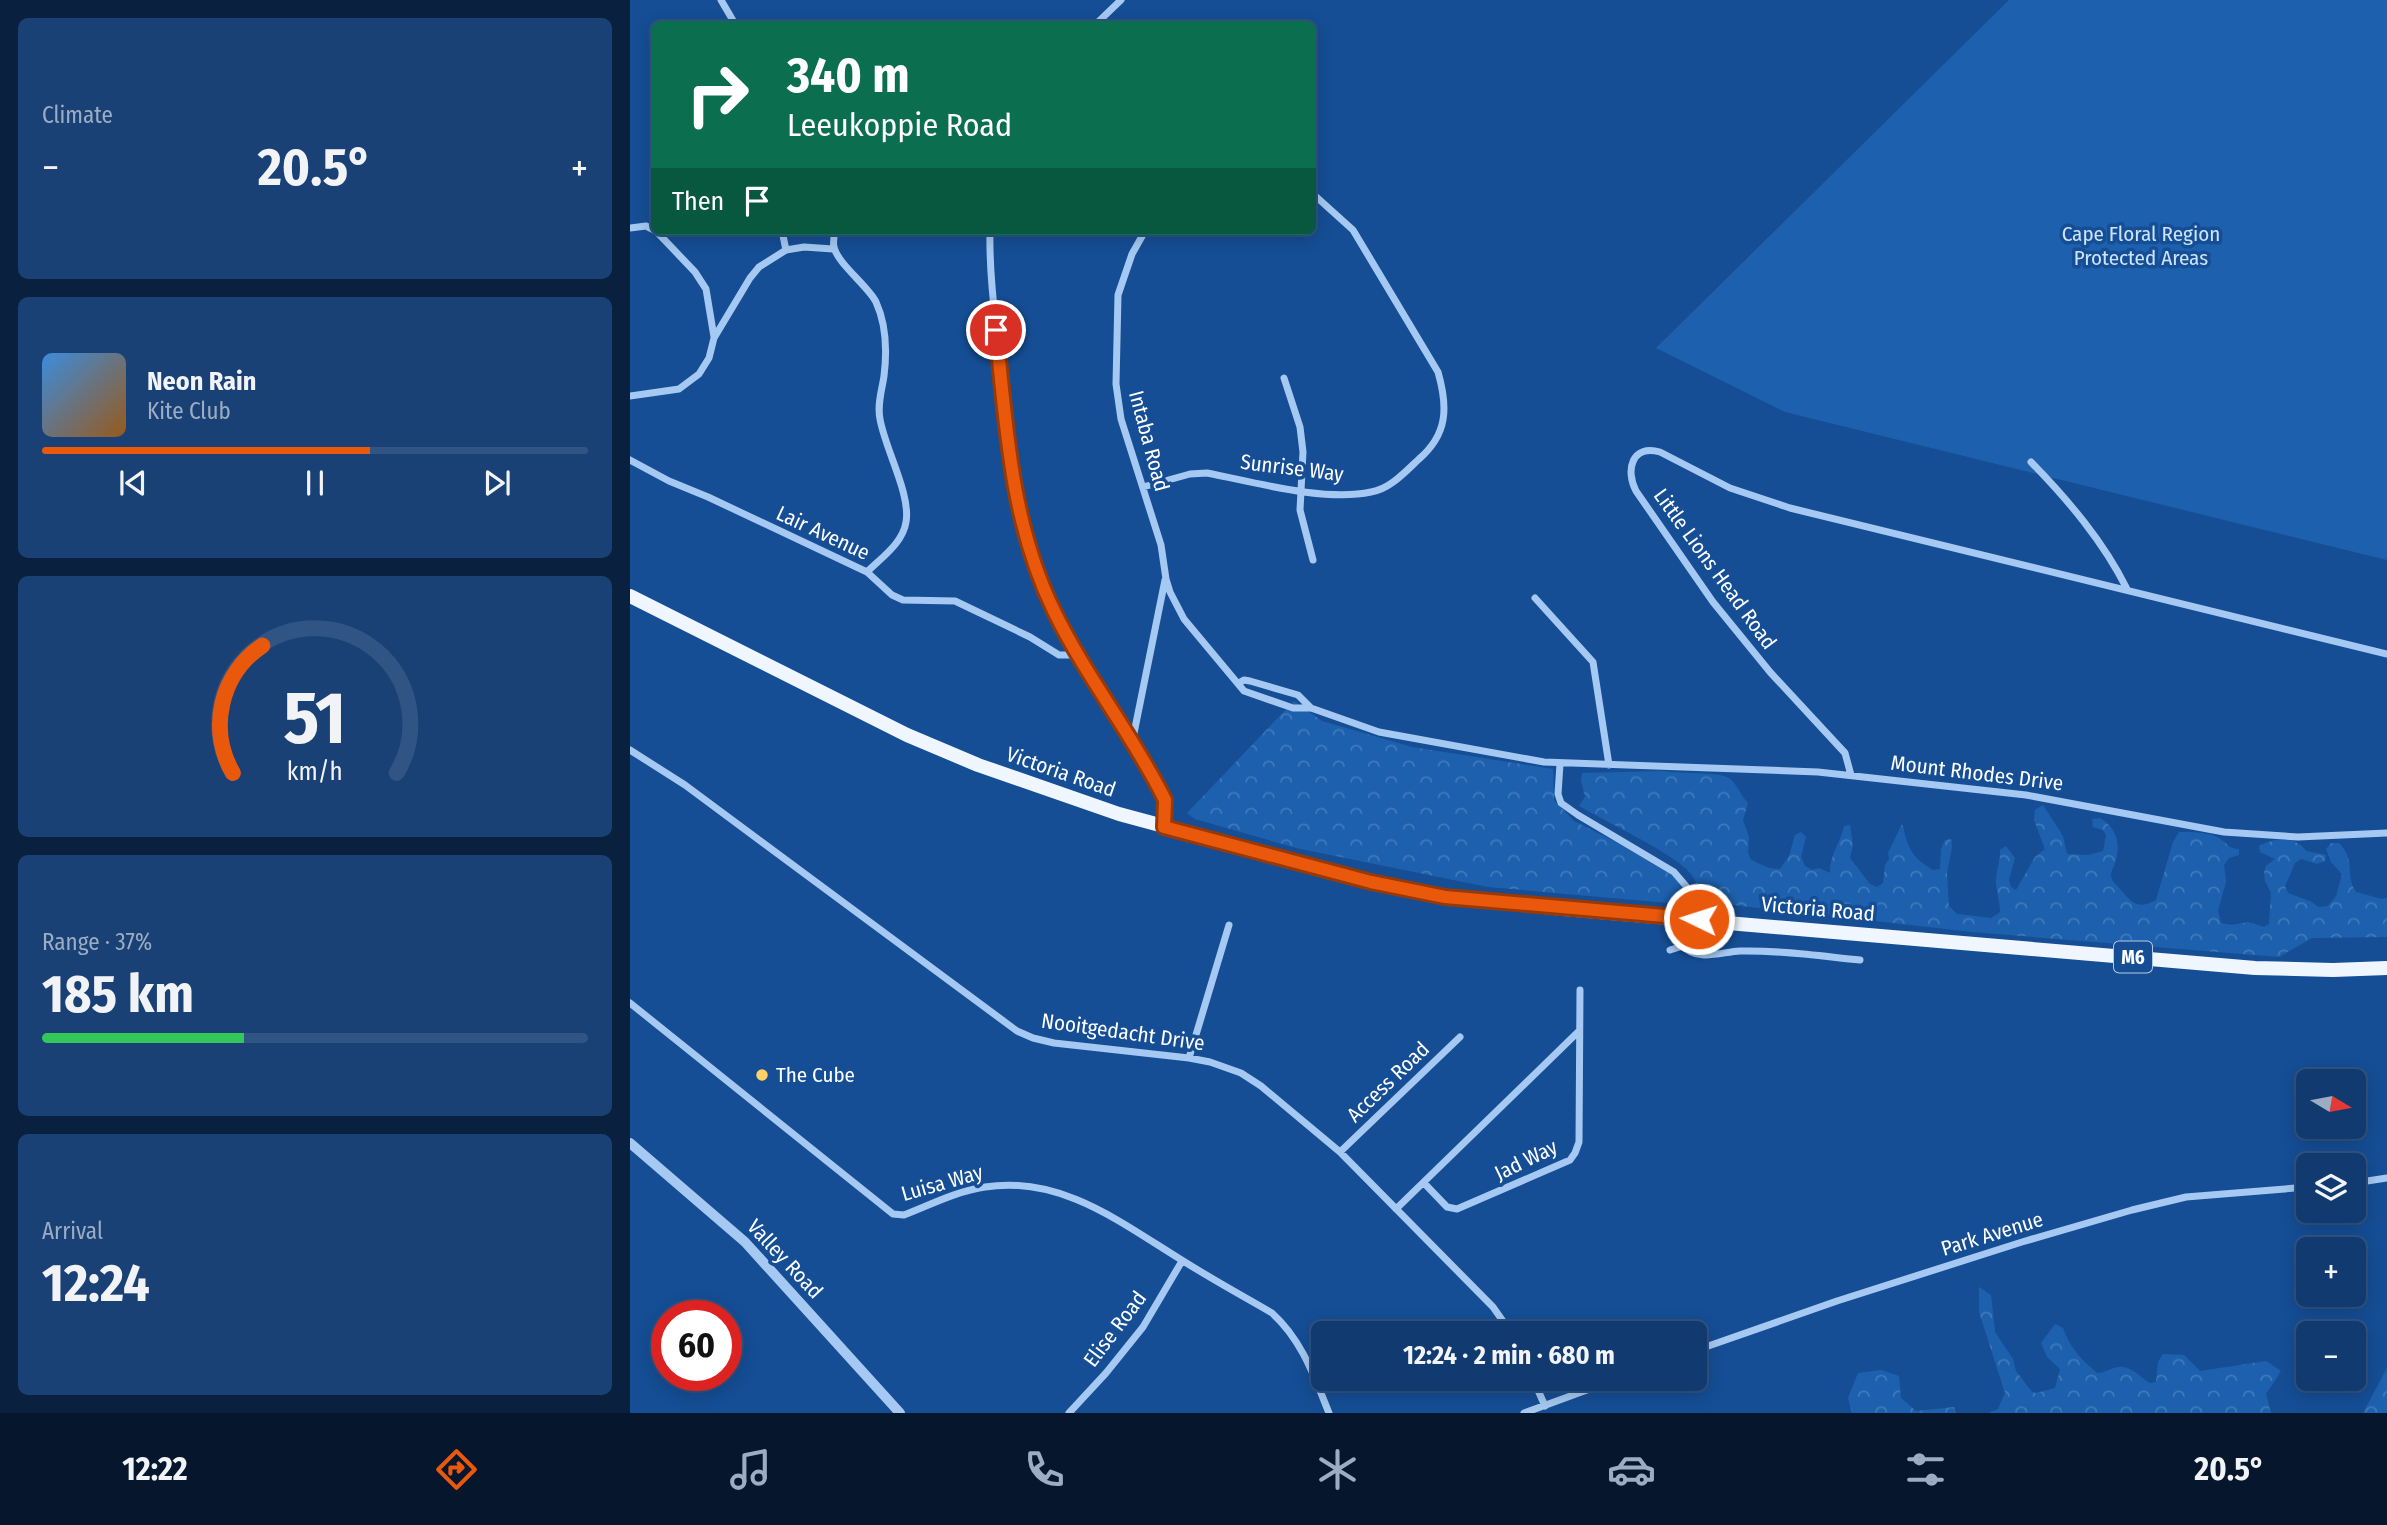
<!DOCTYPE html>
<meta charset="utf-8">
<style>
body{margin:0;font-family:"Fira Sans Condensed",sans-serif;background:#194175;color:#f1f3f6;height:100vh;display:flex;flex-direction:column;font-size:26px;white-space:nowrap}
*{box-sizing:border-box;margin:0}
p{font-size:23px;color:#9cadc3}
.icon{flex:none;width:38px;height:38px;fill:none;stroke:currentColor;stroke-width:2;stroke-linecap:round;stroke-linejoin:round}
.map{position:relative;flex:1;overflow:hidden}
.side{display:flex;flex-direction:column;gap:18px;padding:18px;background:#09203e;width:630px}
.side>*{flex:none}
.hud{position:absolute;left:21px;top:21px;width:665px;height:214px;border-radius:10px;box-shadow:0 4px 18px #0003,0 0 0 2px #305483;background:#0b6e4f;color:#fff;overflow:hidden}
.needle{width:46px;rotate:100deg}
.controls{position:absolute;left:1666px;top:1069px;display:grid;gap:14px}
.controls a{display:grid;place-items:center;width:70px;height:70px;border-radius:10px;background:#103a70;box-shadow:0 4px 18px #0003,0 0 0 2px #305483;font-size:35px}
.speed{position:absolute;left:21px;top:1300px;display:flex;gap:14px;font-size:35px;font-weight:700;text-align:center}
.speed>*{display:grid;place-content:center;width:91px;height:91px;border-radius:50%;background:#103a70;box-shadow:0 4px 18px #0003,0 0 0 2px #305483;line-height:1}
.speed .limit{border:10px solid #d22;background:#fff;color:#111}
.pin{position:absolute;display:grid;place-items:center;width:60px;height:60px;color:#fff;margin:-30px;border:4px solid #fff;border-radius:50%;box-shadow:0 2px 7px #0007}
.me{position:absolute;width:77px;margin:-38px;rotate:274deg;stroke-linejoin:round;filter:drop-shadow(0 0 5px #0008)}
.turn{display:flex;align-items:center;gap:24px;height:147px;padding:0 21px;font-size:32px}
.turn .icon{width:91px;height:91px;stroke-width:2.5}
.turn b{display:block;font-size:49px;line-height:60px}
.then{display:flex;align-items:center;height:66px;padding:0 21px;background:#0003;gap:14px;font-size:26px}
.big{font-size:52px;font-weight:700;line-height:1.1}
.side .card{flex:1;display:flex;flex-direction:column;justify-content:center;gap:10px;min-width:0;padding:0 24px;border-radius:10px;background:#194175}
.side .dial{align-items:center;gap:0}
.dial svg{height:182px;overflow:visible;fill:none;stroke:#305483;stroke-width:7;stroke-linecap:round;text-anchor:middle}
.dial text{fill:#f1f3f6;stroke:none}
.song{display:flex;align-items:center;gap:21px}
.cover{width:84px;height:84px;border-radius:10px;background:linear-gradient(135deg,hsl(210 70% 55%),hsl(30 70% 35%))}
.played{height:7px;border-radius:4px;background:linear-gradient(90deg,#ea580c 60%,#305483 60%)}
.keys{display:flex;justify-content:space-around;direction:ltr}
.heat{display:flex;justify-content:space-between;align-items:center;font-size:38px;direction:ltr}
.charge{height:10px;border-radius:5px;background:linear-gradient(90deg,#34c759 37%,#305483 0)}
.trip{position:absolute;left:681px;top:1321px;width:396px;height:70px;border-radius:10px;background:#103a70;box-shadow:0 4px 18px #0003,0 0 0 2px #305483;font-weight:700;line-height:70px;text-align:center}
.tabs{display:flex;height:112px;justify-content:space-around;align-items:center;background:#06172d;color:#9cadc3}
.tabs .icon{width:49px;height:49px}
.tabs .active{color:#ea580c}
.tabs b{font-size:32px;color:#f1f3f6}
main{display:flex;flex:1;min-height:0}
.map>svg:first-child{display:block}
.green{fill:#1d61ae}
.forest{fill:url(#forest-crowns)}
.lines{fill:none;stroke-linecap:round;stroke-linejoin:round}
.minor{stroke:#a5c9f2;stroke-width:7}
.tertiary{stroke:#a5c9f2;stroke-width:10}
.primary{stroke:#eff6ff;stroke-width:14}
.route-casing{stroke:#983908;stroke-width:18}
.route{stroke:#ea580c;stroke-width:12}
.poi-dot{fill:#ffd065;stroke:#154e95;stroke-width:2.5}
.labels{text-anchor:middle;stroke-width:7;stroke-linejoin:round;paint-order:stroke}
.shield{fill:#154e95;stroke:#b9cadf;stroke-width:2}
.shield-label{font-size:19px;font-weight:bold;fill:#fff}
.park-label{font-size:21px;fill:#cce3fc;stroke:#154e95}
.street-label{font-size:21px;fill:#fff;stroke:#154e95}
.poi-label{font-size:21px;fill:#fff;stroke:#154e95;text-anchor:start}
</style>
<main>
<section class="side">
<div class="card"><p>Climate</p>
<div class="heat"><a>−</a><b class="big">20.5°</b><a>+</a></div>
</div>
<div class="card">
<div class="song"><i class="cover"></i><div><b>Neon Rain</b><p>Kite Club</p></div></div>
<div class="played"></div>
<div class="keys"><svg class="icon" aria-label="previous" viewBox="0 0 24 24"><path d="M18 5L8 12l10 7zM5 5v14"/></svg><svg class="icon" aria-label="pause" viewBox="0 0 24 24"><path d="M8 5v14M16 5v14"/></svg><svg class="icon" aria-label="next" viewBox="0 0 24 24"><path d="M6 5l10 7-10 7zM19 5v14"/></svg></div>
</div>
<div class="card dial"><svg viewBox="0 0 100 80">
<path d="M14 69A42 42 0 1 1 86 69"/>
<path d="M14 69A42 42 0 0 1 27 13" stroke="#ea580c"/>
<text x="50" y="56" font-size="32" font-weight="700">51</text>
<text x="50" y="72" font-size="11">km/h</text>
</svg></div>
<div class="card"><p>Range · 37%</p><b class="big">185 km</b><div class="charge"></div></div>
<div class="card"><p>Arrival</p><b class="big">12:24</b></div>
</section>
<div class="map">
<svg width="1757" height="1413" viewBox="0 0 1757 1413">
<defs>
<pattern id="forest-crowns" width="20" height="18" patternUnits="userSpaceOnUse" patternTransform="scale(1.75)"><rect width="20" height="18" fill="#1d61ae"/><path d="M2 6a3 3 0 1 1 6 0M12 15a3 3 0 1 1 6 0" fill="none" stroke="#3f79ba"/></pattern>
</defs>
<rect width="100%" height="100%" fill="#154e95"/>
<path class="green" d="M 1379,0 L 1757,0 L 1757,560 L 1155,412 L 1026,348 Z"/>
<path class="forest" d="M 664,701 L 692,721 L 782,747 L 923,769 L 924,800 L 944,821 L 988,843 L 1047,878 L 1051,885 L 1050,900 L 1039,903 L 858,887 L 666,848 L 565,819 L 557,813 Z
M 1034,771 C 1049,774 1086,772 1097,777 C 1105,780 1111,796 1118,803 L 1113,820 L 1119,837 L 1118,853 L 1121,860 L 1139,868 L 1150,869 L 1159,856 L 1165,835 L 1171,832 L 1176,837 L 1171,857 L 1175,866 L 1182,870 L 1189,868 L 1200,873 C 1199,856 1211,842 1214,826 L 1220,825 L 1223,845 L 1220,858 L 1240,884 L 1247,887 L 1253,883 L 1255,865 L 1259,859 L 1258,853 L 1272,824 C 1279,849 1280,856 1303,870 L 1310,869 L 1311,849 L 1315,840 L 1321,839 L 1322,847 L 1317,873 L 1319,906 L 1327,914 L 1361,918 L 1370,912 C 1370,902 1367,893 1366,884 C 1365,873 1371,862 1370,850 L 1376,846 L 1385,858 L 1379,880 L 1381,887 L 1386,890 L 1405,857 L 1415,849 L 1404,820 L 1405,810 L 1413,805 L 1433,836 L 1437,854 L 1458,855 L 1473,851 L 1476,835 L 1473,830 L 1463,827 L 1462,819 L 1470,818 C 1485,827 1491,841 1486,860 C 1485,865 1481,870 1481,875 C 1481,881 1486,884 1490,889 C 1502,903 1508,910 1526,900 L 1543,842 L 1549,832 C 1560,832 1579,832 1589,838 C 1598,843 1598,849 1609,849 L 1609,855 L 1599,858 L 1594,865 L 1596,882 L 1588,911 L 1591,923 L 1602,925 L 1618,922 L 1634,927 L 1639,924 L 1641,893 L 1635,881 L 1634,872 L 1636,866 L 1645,859 L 1630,852 L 1629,846 C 1644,838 1665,835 1676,851 L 1696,855 L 1695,861 L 1687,864 L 1671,859 L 1665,863 L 1655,886 L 1658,893 L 1682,902 L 1688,907 L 1698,906 L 1706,896 L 1712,874 L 1701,862 L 1696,849 L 1701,843 L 1709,843 C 1727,862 1714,874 1726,892 L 1752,899 L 1757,898 L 1757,937 L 1682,938 L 1649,957 L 1342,932 L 1076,902 C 1068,894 1068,883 1061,874 C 1047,855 973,820 949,806 L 955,797 L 951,781 L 952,773 Z
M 1349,1287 L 1361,1295 L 1365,1332 L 1383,1359 L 1386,1371 L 1402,1392 L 1406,1393 L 1425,1388 L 1430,1369 L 1417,1357 L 1411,1343 L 1425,1324 L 1433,1328 C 1440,1348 1451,1359 1467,1373 C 1475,1373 1481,1368 1489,1367 C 1500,1365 1511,1378 1520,1383 L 1526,1382 L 1528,1362 L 1533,1354 L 1554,1355 L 1570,1371 L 1636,1361 L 1651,1371 L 1636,1394 L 1641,1413 L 1359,1413 L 1368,1409 L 1375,1393 L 1349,1312 Z
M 1757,1368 L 1757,1413 L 1733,1413 Z
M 1251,1370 L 1269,1376 L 1271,1398 L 1286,1411 L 1324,1407 L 1326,1413 L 1222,1413 L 1218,1398 L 1228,1373 Z"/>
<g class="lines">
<path class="minor" d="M 91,0 L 105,24
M 466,24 L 491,0
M 0,228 L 16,226 L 24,230
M 26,231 L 65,272 L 76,289 L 84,337
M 205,231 C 204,236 203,243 204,247 C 207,263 239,287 246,302 C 256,324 257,352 254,376 C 252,390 247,404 250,419 C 255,449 281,494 276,522 C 273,543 251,558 237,572
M 360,231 C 359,277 366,323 371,369 C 380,452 387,536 424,612 C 457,677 503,735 535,800 L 534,825
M 515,231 L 502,254 L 488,295 L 486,384 L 491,419 L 531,545 L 536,579 L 540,592 L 554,619 L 614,691 L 663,708 L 681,708 L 749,732 L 914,762 L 1188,772 L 1396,795 L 1594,832 L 1668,837 L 1757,833
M 156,250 L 174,247 L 203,249
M 654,378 L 670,427 L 673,452 L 670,510 L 683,560
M 0,396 L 49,389 L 69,374 L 79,358 L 84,338 L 120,278 L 129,267 L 156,250 L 152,231
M 0,460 L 39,481 L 78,497 L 237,572 L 262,595 L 273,600 L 325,601 L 400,637 L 429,655 L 447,655
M 1401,462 C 1438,500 1473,541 1497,589
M 513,487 L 560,474 L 577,473 C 624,482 694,502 741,492 C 760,489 775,472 789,459 C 818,434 818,407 808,372 L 723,230 L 682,193
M 905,598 L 963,662 L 979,765
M 609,683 L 614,680 L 620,681 L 668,695 L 681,708
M 502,743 L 535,580
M 0,750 L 55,785 L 387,1031 L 403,1038 L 424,1043 L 559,1058 L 580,1062 L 611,1073 L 631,1086 L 710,1152 L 863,1307 L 882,1334
M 930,764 L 928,794 L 931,803 L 948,815 L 1044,872 L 1056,886 L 1052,939 L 1053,946 C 1067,962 1091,952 1110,951 C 1149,950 1190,956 1230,960
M 1221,775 L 1215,753 L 1140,672 L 1083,602 L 1006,491 C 995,470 1002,444 1030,452 L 1100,488 L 1160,508 L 1757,654
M 1040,950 L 1053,946
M 0,1003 L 263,1214 L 274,1215 C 300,1205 327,1191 355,1187 C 430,1175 490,1222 550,1259 C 580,1278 611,1295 642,1313 C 672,1340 684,1376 699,1413
M 559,1058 L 599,925
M 710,1152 L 830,1037
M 794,1183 L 817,1207 L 827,1209 L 940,1160 L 945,1153 L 949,1142 L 950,990
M 1724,1183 L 1757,1178
M 766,1209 L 948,1032
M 1064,1351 L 1207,1301 L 1392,1242 L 1502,1210 L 1556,1197 L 1678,1187
M 903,1379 L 915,1406
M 439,1413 L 476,1373 L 513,1327 L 552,1261
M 894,1413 L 987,1379"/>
<path class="tertiary" d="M 0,1143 L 115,1242 L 270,1413"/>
<path class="primary" d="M 0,596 L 277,735 L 348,765 L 489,814 L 741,882 L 815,897 L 934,909 L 1625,968 L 1703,970 L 1757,968"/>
</g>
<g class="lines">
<g class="route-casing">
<path id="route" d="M 366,330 C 376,425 381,524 424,611 C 456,677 503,735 535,800 L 534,827 L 741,882 L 815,897 L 1069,919"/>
</g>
<use href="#route" class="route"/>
</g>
<circle class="poi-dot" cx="132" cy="1075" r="7"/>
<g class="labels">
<rect class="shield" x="1484" y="941.5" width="38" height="31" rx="5"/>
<g class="shield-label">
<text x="1503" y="964">M6</text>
</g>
<g class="park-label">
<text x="1511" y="241">Cape Floral Region<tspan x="1511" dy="24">Protected Areas</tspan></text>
</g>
<g class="street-label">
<text transform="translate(519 441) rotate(75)" y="7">Intaba Road</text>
<text transform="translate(662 468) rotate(7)" y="7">Sunrise Way</text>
<text transform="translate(193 533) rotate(25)" y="7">Lair Avenue</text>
<text transform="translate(1085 569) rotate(54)" y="7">Little Lions Head Road</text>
<text transform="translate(431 772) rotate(19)" y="7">Victoria Road</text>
<text transform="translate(1347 773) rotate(7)" y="7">Mount Rhodes Drive</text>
<text transform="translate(1188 909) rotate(5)" y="7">Victoria Road</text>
<text transform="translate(493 1032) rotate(8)" y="7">Nooitgedacht Drive</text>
<text transform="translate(758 1082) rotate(-44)" y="7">Access Road</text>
<text transform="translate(896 1160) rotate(-26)" y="7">Jad Way</text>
<text transform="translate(312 1183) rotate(-16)" y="7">Luisa Way</text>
<text transform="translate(1362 1234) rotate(-17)" y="7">Park Avenue</text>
<text transform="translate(155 1259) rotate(47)" y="7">Valley Road</text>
<text transform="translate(485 1329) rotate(-53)" y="7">Elise Road</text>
</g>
<g class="poi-label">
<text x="146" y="1082">The Cube</text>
</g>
</g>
</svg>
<div class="controls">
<a><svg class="needle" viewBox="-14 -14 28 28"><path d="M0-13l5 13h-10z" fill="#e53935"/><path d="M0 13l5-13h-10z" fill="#9cadc3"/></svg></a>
<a><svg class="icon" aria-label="layers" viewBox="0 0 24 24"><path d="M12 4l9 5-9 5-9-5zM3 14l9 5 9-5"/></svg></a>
<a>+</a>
<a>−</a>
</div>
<div class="speed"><div class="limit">60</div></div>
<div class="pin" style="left:366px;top:330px;background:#d93025"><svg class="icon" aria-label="arrive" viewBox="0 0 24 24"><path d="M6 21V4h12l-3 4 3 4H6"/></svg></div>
<svg class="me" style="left:1069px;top:919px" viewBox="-20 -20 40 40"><circle r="17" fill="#ea580c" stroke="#fff" stroke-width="3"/><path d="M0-11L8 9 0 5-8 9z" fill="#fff"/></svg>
<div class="trip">12:24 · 2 min · 680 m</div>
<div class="hud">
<div class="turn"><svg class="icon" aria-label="right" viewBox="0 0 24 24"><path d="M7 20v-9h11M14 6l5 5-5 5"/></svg><div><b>340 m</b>Leeukoppie Road</div></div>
<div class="then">Then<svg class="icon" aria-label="arrive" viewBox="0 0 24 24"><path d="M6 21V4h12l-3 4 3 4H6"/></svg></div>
</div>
</div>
</main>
<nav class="tabs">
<b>12:22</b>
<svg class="icon active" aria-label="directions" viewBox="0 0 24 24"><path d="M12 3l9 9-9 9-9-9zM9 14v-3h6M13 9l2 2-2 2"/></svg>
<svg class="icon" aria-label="music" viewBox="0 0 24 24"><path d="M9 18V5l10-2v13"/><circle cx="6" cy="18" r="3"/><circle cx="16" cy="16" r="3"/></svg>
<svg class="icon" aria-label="phone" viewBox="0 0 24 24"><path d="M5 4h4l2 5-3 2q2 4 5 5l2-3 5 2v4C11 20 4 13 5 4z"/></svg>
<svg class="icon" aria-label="climate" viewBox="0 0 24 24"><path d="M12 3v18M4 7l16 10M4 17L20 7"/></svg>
<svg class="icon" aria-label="car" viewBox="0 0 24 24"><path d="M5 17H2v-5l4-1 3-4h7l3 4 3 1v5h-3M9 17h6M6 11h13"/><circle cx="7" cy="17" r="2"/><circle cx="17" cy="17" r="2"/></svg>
<svg class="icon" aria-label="filters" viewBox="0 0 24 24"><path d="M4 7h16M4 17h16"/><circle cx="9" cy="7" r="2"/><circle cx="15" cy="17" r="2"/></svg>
<b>20.5°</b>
</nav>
